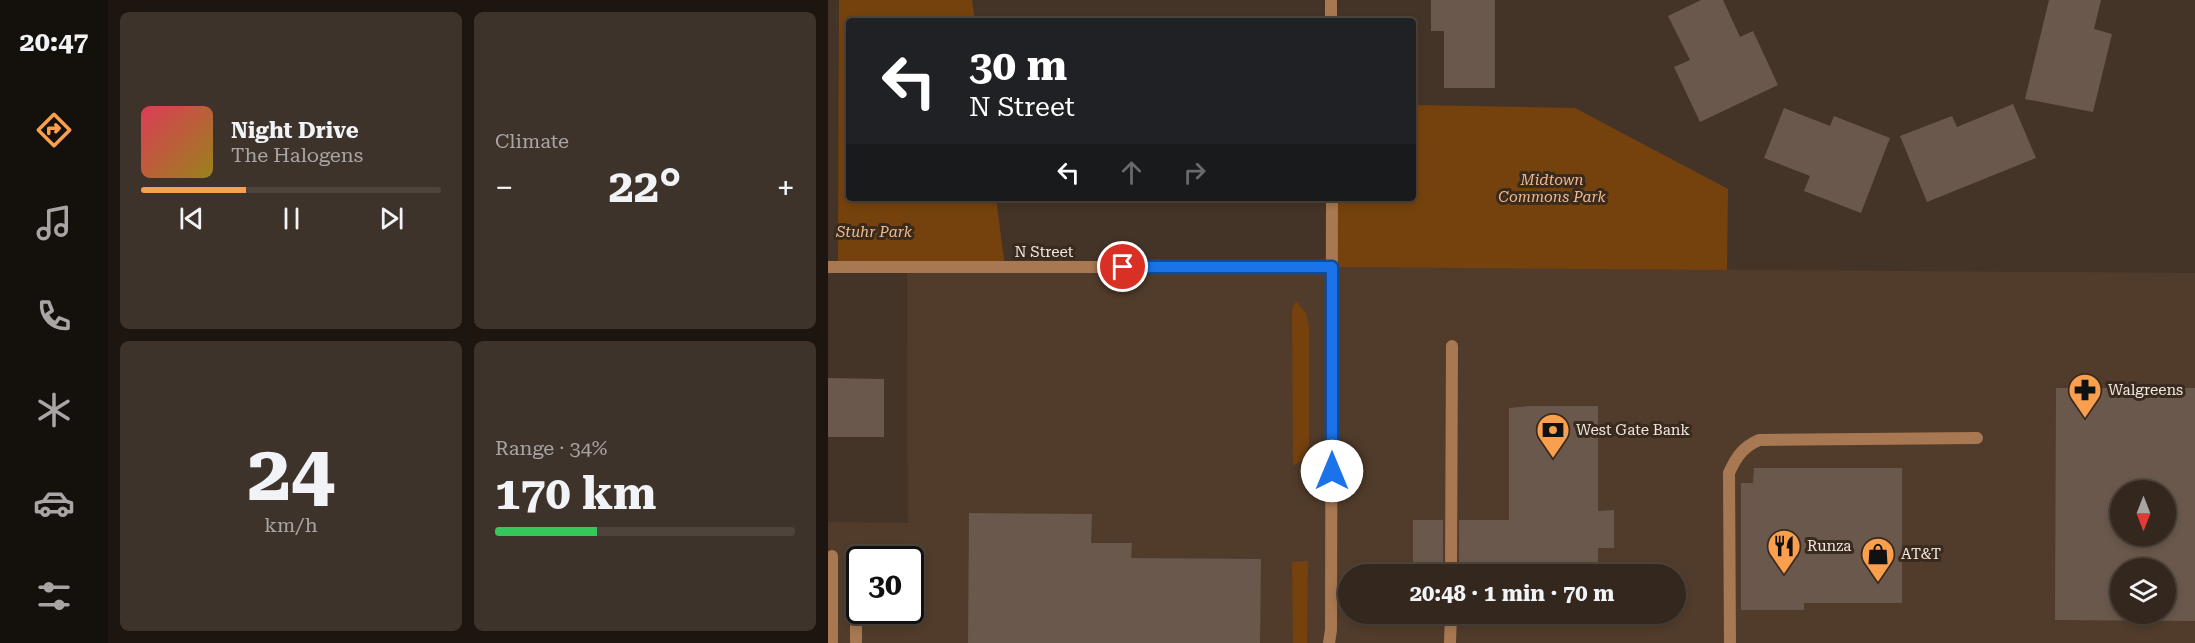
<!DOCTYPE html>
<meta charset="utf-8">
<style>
body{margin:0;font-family:"Roboto Serif",serif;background:#3e332b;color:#f1f3f6;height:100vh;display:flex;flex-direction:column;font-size:22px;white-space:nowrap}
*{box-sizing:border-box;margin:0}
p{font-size:20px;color:#a9a5a4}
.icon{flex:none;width:33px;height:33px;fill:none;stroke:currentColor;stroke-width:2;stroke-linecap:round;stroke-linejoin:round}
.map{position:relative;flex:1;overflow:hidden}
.side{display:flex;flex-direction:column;gap:12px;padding:12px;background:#1c1510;width:720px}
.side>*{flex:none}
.guide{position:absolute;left:18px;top:18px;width:570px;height:183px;border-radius:6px;box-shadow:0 3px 9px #0003,0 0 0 2px #4e443c;background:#202124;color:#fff;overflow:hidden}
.needle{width:39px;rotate:180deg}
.buttons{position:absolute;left:1282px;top:480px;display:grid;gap:12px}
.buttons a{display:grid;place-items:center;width:66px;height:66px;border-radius:50%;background:#33271e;box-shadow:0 3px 9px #0003,0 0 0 2px #4e443c;font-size:30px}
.speed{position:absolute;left:18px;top:546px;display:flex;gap:12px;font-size:30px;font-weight:700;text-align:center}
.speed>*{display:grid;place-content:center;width:78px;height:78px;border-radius:50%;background:#33271e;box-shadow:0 3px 9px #0003,0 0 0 2px #4e443c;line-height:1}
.speed .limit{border:3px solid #111;border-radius:9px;background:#fff;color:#111}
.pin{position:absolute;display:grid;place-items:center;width:51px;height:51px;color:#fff;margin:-26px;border:3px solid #fff;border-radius:50%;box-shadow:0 2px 6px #0007}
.me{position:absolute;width:66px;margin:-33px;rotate:0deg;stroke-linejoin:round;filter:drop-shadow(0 0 4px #0008)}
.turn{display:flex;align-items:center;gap:21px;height:126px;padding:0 24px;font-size:27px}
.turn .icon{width:78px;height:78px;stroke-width:2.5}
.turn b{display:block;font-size:42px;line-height:51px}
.lanes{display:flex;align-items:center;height:57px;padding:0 24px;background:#0003;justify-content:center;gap:30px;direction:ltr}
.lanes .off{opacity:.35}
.big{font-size:45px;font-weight:700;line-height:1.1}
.side .tile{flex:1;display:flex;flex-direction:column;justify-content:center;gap:9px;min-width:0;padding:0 21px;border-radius:9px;background:#3e332b}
.side .dial{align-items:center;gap:0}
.dial b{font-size:78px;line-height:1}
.song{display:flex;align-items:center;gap:18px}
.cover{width:72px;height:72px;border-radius:9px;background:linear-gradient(135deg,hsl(350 70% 55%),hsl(50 70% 35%))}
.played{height:6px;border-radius:3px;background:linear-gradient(90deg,#fa9f4e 35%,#4e443c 35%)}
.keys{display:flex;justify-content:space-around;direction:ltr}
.heat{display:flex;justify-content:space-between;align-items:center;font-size:33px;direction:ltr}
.charge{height:9px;border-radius:4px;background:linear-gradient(90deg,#34c759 34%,#4e443c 0)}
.side .tiles{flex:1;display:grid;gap:12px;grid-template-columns:repeat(2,1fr)}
.trip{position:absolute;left:510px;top:564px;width:348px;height:60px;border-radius:30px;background:#33271e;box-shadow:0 3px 9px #0003,0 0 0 2px #4e443c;font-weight:700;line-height:60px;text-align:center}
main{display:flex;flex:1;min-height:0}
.tabs{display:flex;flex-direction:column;width:108px;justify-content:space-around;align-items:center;background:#14100c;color:#a9a5a4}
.tabs .icon{width:42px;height:42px}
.tabs .selected{color:#fa9f4e}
.tabs b{font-size:27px;color:#f1f3f6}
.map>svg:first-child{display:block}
.built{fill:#513c2b;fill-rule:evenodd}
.green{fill:#75420e}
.building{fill:#69584b;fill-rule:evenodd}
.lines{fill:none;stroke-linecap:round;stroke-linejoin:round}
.lane{stroke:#a77851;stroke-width:12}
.street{stroke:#a77851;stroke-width:12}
.route-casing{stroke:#114b97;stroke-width:15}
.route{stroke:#1a73e8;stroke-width:10}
.labels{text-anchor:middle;stroke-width:6;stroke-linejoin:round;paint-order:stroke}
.park-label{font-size:15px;font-style:italic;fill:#f2ba8c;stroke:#392a1e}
.street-label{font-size:15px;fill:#f1e7df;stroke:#392a1e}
.poi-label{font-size:15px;fill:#f1e7df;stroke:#392a1e;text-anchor:start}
</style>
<main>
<nav class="tabs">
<b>20:47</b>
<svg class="icon selected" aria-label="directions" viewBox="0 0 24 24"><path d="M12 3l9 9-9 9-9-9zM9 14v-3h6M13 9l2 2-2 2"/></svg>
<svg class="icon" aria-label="music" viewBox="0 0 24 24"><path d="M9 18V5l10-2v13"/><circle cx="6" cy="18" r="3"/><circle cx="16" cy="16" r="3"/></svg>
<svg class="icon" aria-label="phone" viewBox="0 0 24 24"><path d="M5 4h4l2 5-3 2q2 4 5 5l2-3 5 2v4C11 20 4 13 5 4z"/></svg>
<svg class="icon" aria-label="climate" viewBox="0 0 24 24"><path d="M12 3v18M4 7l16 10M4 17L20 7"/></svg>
<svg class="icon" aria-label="car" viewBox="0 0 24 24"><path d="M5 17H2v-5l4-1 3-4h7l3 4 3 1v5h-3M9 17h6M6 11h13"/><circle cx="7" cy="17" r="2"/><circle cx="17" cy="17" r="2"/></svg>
<svg class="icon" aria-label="filters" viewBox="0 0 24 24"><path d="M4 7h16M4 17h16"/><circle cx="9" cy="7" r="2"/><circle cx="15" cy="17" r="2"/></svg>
</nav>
<section class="side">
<div class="tiles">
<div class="tile">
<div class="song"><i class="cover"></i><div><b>Night Drive</b><p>The Halogens</p></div></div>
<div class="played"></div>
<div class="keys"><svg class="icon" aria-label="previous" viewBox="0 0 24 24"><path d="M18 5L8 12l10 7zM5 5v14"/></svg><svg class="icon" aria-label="pause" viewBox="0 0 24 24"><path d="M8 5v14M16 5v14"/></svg><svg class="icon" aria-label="next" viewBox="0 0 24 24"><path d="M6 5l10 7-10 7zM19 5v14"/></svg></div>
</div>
<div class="tile"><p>Climate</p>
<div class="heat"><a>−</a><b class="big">22°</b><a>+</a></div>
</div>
<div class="tile dial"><b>24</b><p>km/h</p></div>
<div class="tile"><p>Range · 34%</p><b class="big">170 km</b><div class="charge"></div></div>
</div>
</section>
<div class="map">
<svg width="1367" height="643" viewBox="0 0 1367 643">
<rect width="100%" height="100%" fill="#443428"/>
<path class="built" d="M 79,267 L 504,267 L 1367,273 L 1367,643 L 0,643 L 0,522 L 80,523 ZM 1293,490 L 1338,490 L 1338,536 L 1293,536 ZM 32,560 L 82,560 L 82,610 L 32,610 ZM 1293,568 L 1338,568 L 1338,614 L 1293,614 ZM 520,574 L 848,574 L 848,614 L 520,614 Z"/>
<path class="green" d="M 11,0 L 144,0 L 147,21 L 21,21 L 21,198 L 168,198 L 177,267 L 10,267 Z
M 585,105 L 747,108 L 900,189 L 899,270 L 504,267 L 504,198 L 585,198 Z
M 468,301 L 478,313 L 481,326 L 481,445 L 476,459 L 465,466 L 464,309 Z
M 480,561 L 479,643 L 465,643 L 464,562 Z"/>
<path class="building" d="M 603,0 L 667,0 L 667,88 L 616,88 L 616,31 L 603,31 Z
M 873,0 L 895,0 L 912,37 L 925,31 L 950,85 L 872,122 L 846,67 L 862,60 L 840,16 Z
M 1221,0 L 1273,0 L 1266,29 L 1284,34 L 1265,112 L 1197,99 Z
M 1185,104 L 1208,158 L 1099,202 L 1072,136 L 1124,116 L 1129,127 Z
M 956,108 L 1002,126 L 1006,116 L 1062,138 L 1033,213 L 976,191 L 982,176 L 936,158 Z
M 0,378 L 56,379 L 56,437 L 0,437 Z
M 1228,388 L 1367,388 L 1367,621 L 1227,620 ZM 1293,490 L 1338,490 L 1338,536 L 1293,536 ZM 1293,568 L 1338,568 L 1338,614 L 1293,614 Z
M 700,406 L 770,406 L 770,511 L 786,510 L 786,548 L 770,548 L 770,574 L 631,574 L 631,520 L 681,520 L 681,408 Z
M 926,468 L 1074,468 L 1074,603 L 976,603 L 976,610 L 913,610 L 913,483 L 925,483 Z
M 141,513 L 264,514 L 263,543 L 304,543 L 303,558 L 433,559 L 432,643 L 140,643 Z
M 585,520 L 615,520 L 615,574 L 585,574 Z
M 681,614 L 770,614 L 770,624 L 681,624 Z"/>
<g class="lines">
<path class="lane" d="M 4,556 L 4,641
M 28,556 L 28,641
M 623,574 L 624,346
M 622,643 L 623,614
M 902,643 L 901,473 C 908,457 915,447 931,440 L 1149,438"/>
<path class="street" d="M 503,0 L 503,21
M 0,267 L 504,267
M 501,643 L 503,630 L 504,198"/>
</g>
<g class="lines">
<g class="route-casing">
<path id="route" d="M 295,267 L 504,267 L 504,471"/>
</g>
<use href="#route" class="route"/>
</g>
<defs>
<g id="pharmacy-pin" transform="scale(1.725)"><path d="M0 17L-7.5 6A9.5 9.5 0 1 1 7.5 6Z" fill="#fa9f4e" stroke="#392a1e"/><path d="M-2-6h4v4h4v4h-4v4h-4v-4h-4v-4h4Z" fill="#111"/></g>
<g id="bank-pin" transform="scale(1.725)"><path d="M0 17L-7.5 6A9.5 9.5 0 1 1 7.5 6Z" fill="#fa9f4e" stroke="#392a1e"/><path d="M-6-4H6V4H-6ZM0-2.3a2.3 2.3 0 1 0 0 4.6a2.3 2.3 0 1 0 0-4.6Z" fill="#111"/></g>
<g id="restaurant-pin" transform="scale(1.725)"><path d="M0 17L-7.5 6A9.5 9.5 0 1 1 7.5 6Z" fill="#fa9f4e" stroke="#392a1e"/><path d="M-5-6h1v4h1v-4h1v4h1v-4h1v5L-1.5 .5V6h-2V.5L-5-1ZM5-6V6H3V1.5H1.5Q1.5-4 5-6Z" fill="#111"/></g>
<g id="shop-pin" transform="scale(1.725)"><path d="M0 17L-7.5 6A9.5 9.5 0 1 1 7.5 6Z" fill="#fa9f4e" stroke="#392a1e"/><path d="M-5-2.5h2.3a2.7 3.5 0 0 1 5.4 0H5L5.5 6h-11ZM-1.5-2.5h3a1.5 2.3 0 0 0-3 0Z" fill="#111"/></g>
</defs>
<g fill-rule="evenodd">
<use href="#pharmacy-pin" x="1257" y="390"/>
<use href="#bank-pin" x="725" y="430"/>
<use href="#restaurant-pin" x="956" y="546"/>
<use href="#shop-pin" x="1050" y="554"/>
</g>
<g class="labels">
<g class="park-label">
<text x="724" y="185">Midtown<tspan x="724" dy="17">Commons Park</tspan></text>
<text x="46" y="237">Stuhr Park</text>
</g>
<g class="street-label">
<text x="216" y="257">N Street</text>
</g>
<g class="poi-label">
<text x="1280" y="395">Walgreens</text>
<text x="748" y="435">West Gate Bank</text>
<text x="979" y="551">Runza</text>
<text x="1073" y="559">AT&amp;T</text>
</g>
</g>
</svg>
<div class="buttons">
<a><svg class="needle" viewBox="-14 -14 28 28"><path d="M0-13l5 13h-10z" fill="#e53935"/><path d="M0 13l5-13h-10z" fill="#a9a5a4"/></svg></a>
<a><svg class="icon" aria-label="layers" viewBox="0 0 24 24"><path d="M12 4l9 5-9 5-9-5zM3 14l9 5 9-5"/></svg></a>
</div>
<div class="speed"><div class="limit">30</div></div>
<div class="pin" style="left:295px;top:267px;background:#d93025"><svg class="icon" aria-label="arrive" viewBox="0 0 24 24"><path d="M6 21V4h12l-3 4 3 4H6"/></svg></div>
<svg class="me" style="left:504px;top:471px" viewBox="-20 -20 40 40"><circle r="19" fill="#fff"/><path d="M0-13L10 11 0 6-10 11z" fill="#1a73e8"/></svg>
<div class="trip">20:48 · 1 min · 70 m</div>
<div class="guide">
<div class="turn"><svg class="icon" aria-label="left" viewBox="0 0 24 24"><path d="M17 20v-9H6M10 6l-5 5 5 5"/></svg><div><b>30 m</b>N Street</div></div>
<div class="lanes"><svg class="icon" aria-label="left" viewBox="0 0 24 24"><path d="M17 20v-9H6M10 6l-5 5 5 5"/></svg><svg class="icon off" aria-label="ahead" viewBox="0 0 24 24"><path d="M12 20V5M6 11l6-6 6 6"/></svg><svg class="icon off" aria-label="right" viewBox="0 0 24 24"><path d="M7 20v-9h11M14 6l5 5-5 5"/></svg></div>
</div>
</div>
</main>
